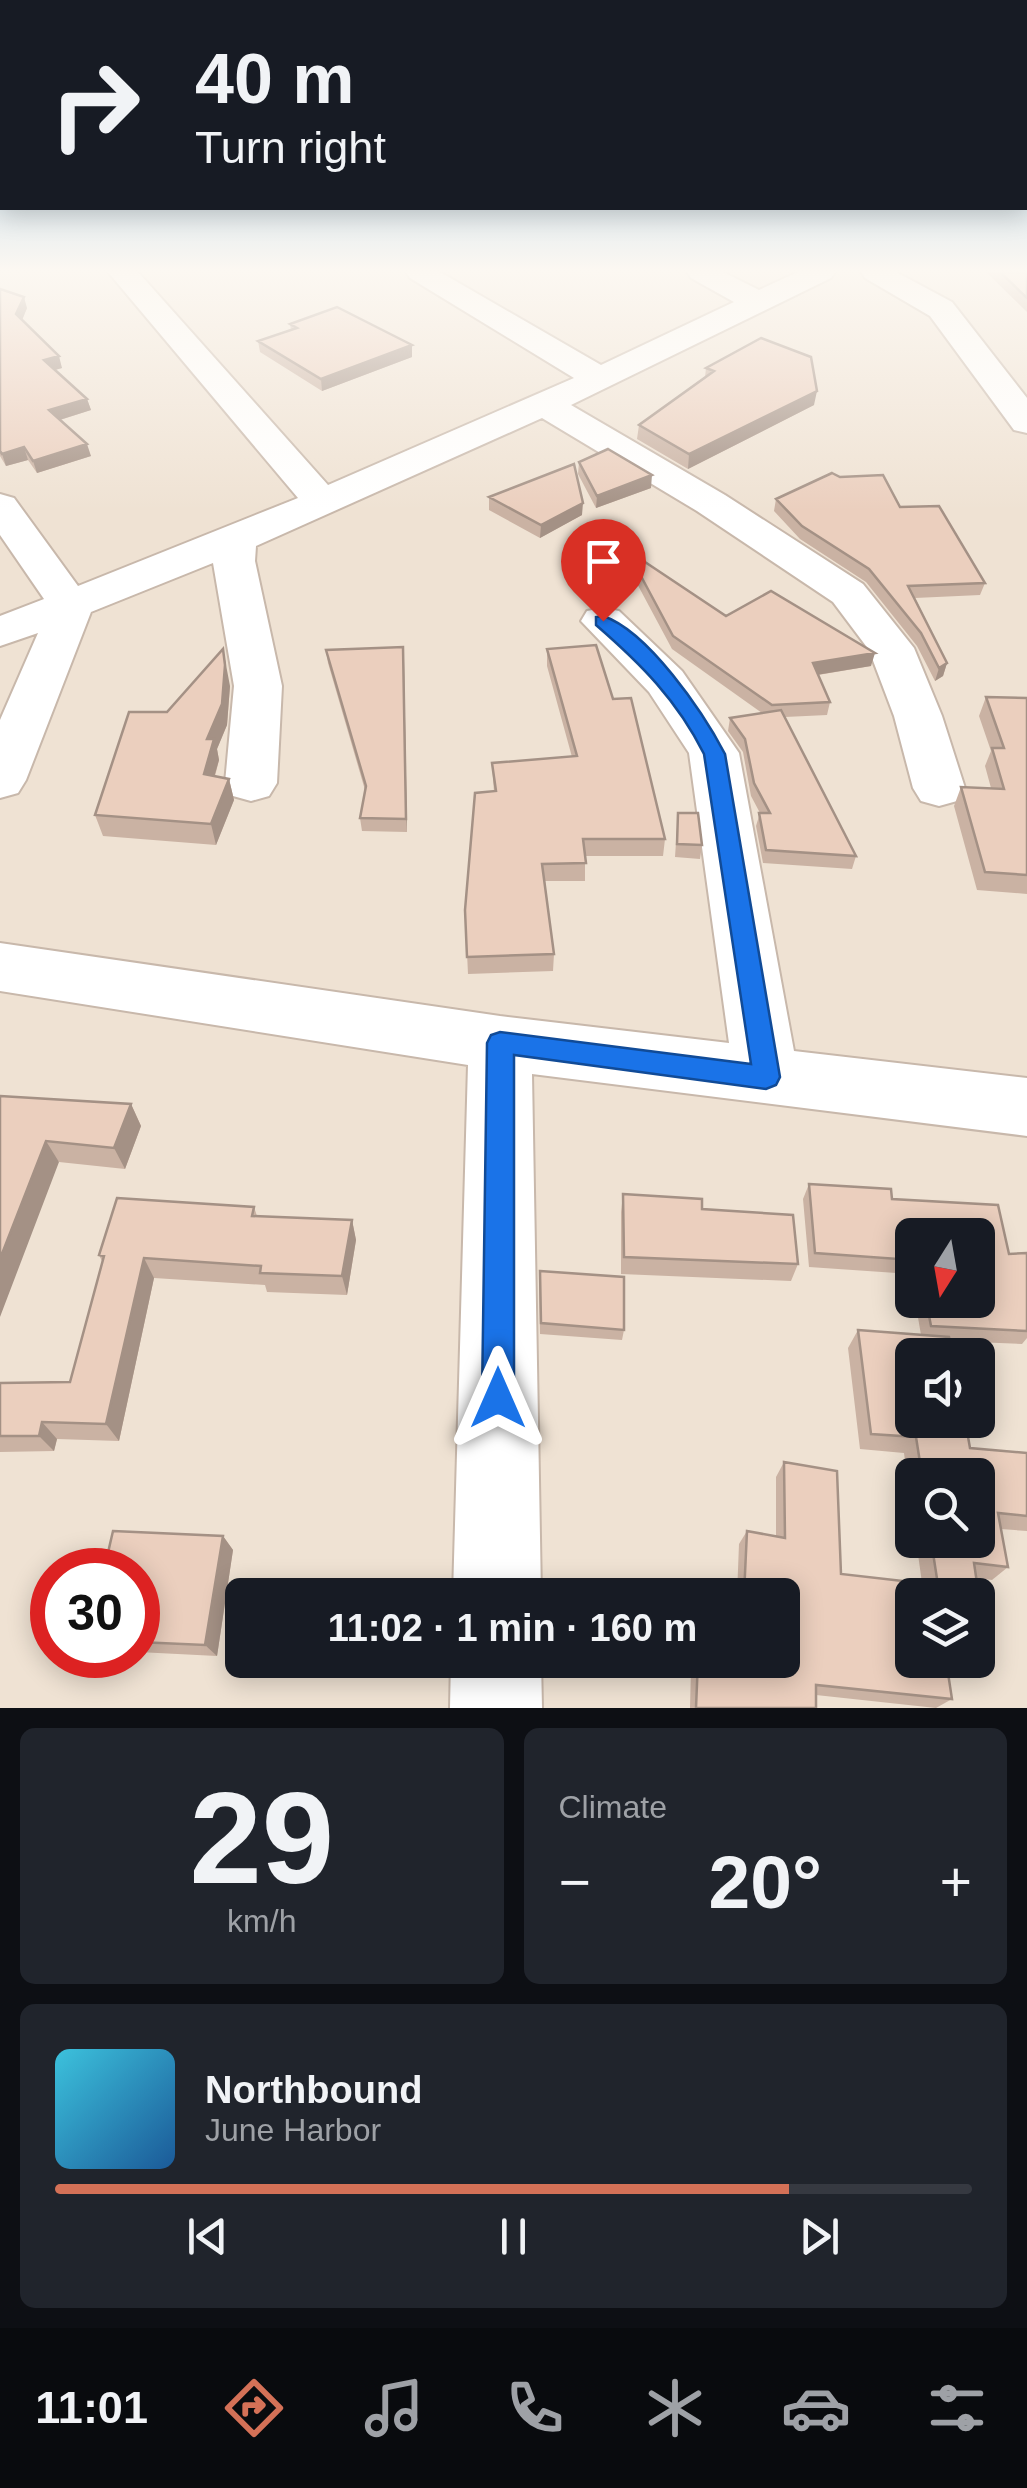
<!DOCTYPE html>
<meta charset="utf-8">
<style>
body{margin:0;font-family:Arial,sans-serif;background:#20242c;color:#f1f3f6;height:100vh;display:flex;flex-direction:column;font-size:38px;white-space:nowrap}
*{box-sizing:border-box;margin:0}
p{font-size:32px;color:#9ea1a6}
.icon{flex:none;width:55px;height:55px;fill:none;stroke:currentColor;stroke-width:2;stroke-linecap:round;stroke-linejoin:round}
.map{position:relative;height:1708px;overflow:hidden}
.details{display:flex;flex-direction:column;gap:20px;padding:20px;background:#0d0f14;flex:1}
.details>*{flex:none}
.top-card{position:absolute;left:0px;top:0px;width:1028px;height:210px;box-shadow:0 5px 25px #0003;background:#171b24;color:#f1f3f6;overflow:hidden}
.needle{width:65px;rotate:191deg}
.controls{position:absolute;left:895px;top:1218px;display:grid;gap:20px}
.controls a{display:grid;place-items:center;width:100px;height:100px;border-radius:15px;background:#171b24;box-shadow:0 5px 25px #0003;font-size:50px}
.speed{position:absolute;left:30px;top:1548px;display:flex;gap:20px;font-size:50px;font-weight:700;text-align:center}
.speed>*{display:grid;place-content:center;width:130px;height:130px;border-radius:50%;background:#171b24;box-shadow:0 5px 25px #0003;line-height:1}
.speed .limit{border:15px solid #d22;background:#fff;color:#111}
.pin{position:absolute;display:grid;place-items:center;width:85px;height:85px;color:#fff;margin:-102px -42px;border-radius:50% 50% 50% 0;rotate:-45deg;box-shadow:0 0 10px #0007}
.pin .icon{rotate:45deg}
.me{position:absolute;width:110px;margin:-55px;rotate:0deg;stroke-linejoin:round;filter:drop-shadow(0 0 8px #0008)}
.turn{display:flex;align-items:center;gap:35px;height:210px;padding:0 30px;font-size:45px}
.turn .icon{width:130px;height:130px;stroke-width:2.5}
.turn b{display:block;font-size:70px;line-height:85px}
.big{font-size:75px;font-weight:800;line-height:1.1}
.details .widget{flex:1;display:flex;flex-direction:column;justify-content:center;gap:15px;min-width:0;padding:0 35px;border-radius:15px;background:#20242c}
.details .dial{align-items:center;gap:0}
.dial b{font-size:130px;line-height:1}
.song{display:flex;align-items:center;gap:30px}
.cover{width:120px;height:120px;border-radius:15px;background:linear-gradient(135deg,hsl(190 70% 55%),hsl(210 70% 35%))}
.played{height:10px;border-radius:5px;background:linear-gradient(90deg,#d47157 80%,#363941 80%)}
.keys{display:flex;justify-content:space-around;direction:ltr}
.heat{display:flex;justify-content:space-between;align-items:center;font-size:55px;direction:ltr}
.details .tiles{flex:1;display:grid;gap:20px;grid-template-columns:1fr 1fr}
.widget:last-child{grid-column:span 2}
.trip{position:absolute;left:225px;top:1578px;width:575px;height:100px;border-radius:15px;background:#171b24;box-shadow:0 5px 25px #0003;font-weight:800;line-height:100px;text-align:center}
.tab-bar{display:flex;height:160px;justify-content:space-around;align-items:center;background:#090b0e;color:#9ea1a6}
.tab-bar .icon{width:70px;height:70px}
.tab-bar .on{color:#d47157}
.tab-bar b{font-size:45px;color:#f1f3f6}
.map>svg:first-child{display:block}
.residential{fill:#efe2d3;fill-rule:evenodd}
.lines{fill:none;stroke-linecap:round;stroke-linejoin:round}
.minor-casing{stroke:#c8b8ab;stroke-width:4}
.minor{fill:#fff;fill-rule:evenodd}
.wall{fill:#cab2a3}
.shaded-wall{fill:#a49185}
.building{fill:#ebcfbe;stroke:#a49185;stroke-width:2.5}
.route{fill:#1a73e8;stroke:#114b97;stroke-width:2.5}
</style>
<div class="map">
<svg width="1027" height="1708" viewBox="0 0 1027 1708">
<rect width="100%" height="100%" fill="#f9f0e3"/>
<path class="residential" d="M 0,272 L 1027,272 L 1027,1708 L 0,1708 ZM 912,1235 L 978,1235 L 978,1300 L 912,1300 ZM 912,1355 L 978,1355 L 978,1420 L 912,1420 ZM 912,1475 L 978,1475 L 978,1540 L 912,1540 ZM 52,1570 L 138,1570 L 138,1655 L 52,1655 ZM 242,1595 L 782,1595 L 782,1660 L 242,1660 ZM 912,1595 L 978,1595 L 978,1660 L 912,1660 Z"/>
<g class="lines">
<g class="minor-casing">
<path id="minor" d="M 108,272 L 138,272 L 328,485 L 574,378 L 410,278 L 406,272 L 440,272 L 601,365 L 734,302 L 691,278 L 687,272 L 723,272 L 759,290 L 798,272 L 835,272 L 831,278 L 571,405 L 725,495 L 863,584 L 914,648 L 942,716 L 965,788 L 957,801 L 939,806 L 921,801 L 913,788 L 894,716 L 869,650 L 833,602 L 697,511 L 542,418 L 256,546 L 255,561 L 282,686 L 277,783 L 269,796 L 251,801 L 233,796 L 225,783 L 234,686 L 213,563 L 91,612 L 26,780 L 18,793 L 0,798 L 0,720 L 38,633 L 0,646 L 0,616 L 44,599 L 0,535 L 0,494 L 14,498 L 78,586 L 298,498 Z
M 861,272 L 896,272 L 952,302 L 1027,398 L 1027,433 L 1014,430 L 930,316 L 865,278 Z
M 603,608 L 619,611 L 682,671 L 739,753 L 794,1051 L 1027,1078 L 1027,1136 L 532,1074 L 541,1595 L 453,1595 L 468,1065 L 0,991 L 0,943 L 500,1016 L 729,1043 L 689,753 L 649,692 L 581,621 L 587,611 Z
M 451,1660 L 541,1660 L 542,1708 L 450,1708 Z"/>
</g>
<use href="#minor" class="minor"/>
</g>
<path class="wall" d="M 986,272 L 1027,272 L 1027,312 Z
M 0,289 L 27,308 L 22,320 L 62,368 L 55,370 L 87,399 L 91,410 L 60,420 L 91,456 L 37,473 L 28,460 L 6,466 L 0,456 Z
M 290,324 L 412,357 L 322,391 L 260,352 L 258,341 L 291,330 Z
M 706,368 L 814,405 L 688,469 L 637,439 L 639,425 L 705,377 Z
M 579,462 L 651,488 L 596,508 L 578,474 Z
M 489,497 L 582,515 L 540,538 L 489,510 Z
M 776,499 L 900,507 L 985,583 L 980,595 L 915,598 L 947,663 L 943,676 L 935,681 L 917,646 L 866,582 L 800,539 L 774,511 Z
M 627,550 L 726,616 L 871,666 L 818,675 L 830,702 L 827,715 L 785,717 L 856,856 L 852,869 L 763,863 L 756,826 L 760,813 L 751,796 L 743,752 L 728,731 L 730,718 L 762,713 L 672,649 L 626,563 Z
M 403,647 L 407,832 L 362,831 L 360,818 L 365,790 L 328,663 L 326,650 Z
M 547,649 L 613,699 L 665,839 L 663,856 L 585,856 L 585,881 L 545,881 L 554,954 L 553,971 L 468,974 L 465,910 L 494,792 L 492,763 L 572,757 L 547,666 Z
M 230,686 L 227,725 L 217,749 L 219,760 L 215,776 L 229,779 L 234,800 L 216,845 L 103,836 L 95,815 L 167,712 Z
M 986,697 L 1027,698 L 1027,894 L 977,890 L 954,806 L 961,787 L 991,788 L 985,766 L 991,751 L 979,716 Z
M 678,813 L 702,845 L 700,859 L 675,857 Z
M 0,1096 L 131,1104 L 141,1126 L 125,1169 L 59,1162 Z
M 809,1184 L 892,1199 L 1009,1254 L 1027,1253 L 1027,1338 L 1022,1344 L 950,1341 L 970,1448 L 1027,1453 L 1027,1531 L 1001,1529 L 1008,1567 L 992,1580 L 976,1578 L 985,1637 L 978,1643 L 978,1595 L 912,1595 L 952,1699 L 936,1708 L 816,1695 L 816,1708 L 690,1708 L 691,1669 L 697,1660 L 734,1666 L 734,1660 L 782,1660 L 782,1595 L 737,1595 L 739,1544 L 747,1531 L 776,1536 L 776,1477 L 784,1462 L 841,1574 L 922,1583 L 916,1540 L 978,1540 L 978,1475 L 912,1475 L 912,1515 L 904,1453 L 860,1449 L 848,1348 L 858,1330 L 921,1335 L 915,1300 L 978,1300 L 912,1235 L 912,1285 L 911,1274 L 809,1267 L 803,1199 Z
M 623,1194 L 702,1209 L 798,1264 L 791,1281 L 621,1274 L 621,1212 Z
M 254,1207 L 257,1216 L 352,1220 L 356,1240 L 347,1295 L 267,1292 L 265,1285 L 154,1278 L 119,1441 L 57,1439 L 54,1451 L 0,1452 L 0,1383 L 70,1382 L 102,1261 L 99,1255 Z
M 539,1282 L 624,1330 L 622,1340 L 540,1334 Z
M 223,1536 L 233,1550 L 217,1656 L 138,1652 L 138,1570 Z"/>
<path class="shaded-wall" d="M 24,297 L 27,308 L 20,325 L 16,314 Z
M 412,345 L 412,357 L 322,391 L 321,379 Z
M 59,356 L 62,368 L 47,372 L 44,360 Z
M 817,391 L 814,405 L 688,469 L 689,454 Z
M 87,399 L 91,410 L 53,422 L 49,410 Z
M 87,444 L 91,456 L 37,473 L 33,461 Z
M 24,447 L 28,460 L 6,466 L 2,454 Z
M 652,475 L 651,488 L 596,508 L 597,496 Z
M 583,503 L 582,515 L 540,538 L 541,525 Z
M 403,647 L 404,660 L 407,832 L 406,819 Z
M 223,649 L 230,686 L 227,725 L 217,749 L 219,760 L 209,795 L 204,774 L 207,739 Z
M 875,653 L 871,666 L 810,676 L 813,663 Z
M 947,663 L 943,676 L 935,681 L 939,668 Z
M 229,779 L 234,800 L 216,845 L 211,824 Z
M 131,1104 L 141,1126 L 125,1169 L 114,1148 Z
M 46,1141 L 59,1162 L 0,1317 L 0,1259 Z
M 352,1220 L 356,1240 L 347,1295 L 342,1276 Z
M 144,1258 L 154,1278 L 119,1441 L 106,1424 Z
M 42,1422 L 57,1439 L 54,1451 L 39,1436 Z
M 223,1536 L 233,1550 L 217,1656 L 205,1645 Z"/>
<path class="building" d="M 1000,272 L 1027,272 L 1027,298 Z
M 0,289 L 24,297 L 16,314 L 59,356 L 44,360 L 87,399 L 49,410 L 87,444 L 33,461 L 24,447 L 2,454 L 0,451 Z
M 337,307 L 412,345 L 321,379 L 258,341 L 297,328 L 290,324 Z
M 761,338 L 811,357 L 817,391 L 689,454 L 639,425 L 714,371 L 706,368 Z
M 608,449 L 652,475 L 597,496 L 579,462 Z
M 574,464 L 583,503 L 541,525 L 489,497 Z
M 832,473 L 840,477 L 883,475 L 900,507 L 939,506 L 985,583 L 908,586 L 947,663 L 939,668 L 921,633 L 869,569 L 802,526 L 776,499 Z
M 627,550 L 726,616 L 771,591 L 875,653 L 813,663 L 830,702 L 772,705 L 673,636 Z
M 596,645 L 613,699 L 631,698 L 665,839 L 583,839 L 586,863 L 542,864 L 554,954 L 467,957 L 465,910 L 475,793 L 496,791 L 492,763 L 577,756 L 547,649 Z
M 403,647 L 406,819 L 360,818 L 366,786 L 326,650 Z
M 223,649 L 225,665 L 222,704 L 207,739 L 214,739 L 204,774 L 229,779 L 211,824 L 95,815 L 129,712 L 167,712 Z
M 986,697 L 1027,698 L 1027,875 L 985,872 L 961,787 L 1004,789 L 992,748 L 1004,748 Z
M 781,710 L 856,856 L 766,850 L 759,813 L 770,813 L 754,783 L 745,739 L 730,718 Z
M 678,813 L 698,813 L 702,845 L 677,844 Z
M 0,1096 L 131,1104 L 114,1148 L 46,1141 L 0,1259 Z
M 809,1184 L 891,1189 L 892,1199 L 998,1205 L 1009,1254 L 1027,1253 L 1027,1331 L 931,1326 L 926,1300 L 978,1300 L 978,1235 L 912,1235 L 912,1260 L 815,1253 Z
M 623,1194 L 702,1199 L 702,1209 L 793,1215 L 798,1264 L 624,1257 Z
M 117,1198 L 254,1207 L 252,1216 L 352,1220 L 342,1276 L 260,1273 L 261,1266 L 144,1258 L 106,1424 L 42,1422 L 39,1436 L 0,1436 L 0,1383 L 70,1382 L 104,1256 L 99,1255 Z
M 540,1271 L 624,1277 L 624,1330 L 541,1323 Z
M 858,1330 L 949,1337 L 953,1355 L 912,1355 L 912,1420 L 965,1420 L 970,1448 L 1027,1453 L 1027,1516 L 998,1513 L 1008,1567 L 974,1563 L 985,1637 L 978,1637 L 978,1595 L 912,1595 L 912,1660 L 946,1660 L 952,1699 L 816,1685 L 816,1708 L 696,1708 L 698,1660 L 742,1668 L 742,1660 L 782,1660 L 782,1595 L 744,1595 L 747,1531 L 785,1538 L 784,1462 L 837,1471 L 841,1574 L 938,1585 L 931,1540 L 978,1540 L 978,1475 L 922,1475 L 916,1437 L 871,1434 Z
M 113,1531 L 223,1536 L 205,1645 L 138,1642 L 138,1570 L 104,1570 Z"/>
<linearGradient id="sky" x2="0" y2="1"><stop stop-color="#95c4e5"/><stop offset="0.53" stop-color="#fcf8f2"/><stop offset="1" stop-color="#fcf8f2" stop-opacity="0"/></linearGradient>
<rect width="1027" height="511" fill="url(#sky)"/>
<path class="route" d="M 603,616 C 648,631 703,712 725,754 L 780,1077 L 776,1085 L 766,1089 L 514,1055 L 514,1398 L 510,1409 L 498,1414 L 486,1409 L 482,1398 L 487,1043 L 491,1035 L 500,1032 L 751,1064 L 704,754 C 677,700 641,664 596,625 L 596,617 Z"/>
</svg>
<div class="controls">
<a><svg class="needle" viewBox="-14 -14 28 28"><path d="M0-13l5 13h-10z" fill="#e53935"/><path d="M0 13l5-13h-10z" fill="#9ea1a6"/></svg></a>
<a><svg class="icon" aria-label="sound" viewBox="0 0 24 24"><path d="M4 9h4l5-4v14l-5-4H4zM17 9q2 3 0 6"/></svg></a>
<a><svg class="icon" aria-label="search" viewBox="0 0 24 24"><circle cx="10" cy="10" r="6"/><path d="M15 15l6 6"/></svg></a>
<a><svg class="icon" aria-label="layers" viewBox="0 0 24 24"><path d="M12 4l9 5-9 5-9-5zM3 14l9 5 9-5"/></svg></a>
</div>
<div class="speed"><div class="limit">30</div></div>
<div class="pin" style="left:603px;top:621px;background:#d93025"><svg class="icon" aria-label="arrive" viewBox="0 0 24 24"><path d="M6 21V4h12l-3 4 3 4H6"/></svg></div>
<svg class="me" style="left:498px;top:1398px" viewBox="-20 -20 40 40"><path d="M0-17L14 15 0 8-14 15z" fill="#1a73e8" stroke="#fff" stroke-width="4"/></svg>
<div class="trip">11:02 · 1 min · 160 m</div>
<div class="top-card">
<div class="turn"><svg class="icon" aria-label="right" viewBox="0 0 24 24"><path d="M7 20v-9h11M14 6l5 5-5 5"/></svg><div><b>40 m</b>Turn right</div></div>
</div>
</div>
<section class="details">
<div class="tiles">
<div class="widget dial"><b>29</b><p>km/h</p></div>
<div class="widget"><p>Climate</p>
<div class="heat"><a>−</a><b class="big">20°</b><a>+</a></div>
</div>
<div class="widget">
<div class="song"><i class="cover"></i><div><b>Northbound</b><p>June Harbor</p></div></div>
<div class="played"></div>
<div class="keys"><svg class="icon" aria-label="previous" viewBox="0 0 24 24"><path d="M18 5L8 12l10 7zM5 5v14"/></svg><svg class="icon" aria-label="pause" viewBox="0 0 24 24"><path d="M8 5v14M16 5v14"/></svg><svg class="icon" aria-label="next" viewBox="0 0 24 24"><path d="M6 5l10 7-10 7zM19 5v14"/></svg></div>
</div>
</div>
</section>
<nav class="tab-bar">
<b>11:01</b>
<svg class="icon on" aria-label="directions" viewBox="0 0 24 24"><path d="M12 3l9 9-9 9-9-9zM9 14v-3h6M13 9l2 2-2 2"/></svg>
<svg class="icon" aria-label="music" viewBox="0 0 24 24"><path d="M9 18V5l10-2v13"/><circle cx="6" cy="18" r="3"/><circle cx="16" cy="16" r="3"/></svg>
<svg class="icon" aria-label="phone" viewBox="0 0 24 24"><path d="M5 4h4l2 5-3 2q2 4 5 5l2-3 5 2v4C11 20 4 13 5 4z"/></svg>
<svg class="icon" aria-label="climate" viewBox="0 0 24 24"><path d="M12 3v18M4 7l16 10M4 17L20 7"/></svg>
<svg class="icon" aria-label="car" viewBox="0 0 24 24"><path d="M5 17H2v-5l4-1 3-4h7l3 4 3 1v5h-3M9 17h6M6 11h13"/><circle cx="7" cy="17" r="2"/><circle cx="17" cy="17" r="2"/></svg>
<svg class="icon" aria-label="filters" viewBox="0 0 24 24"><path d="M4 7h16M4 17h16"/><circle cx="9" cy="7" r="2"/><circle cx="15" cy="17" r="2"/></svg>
</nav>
